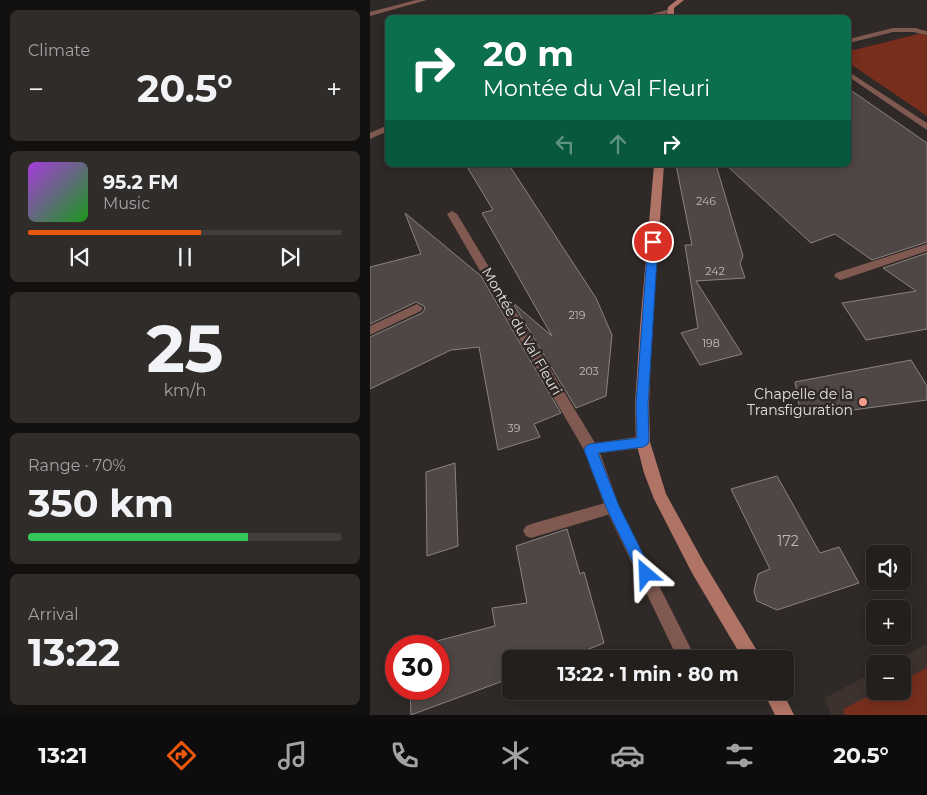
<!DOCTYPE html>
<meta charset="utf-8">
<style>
body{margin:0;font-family:Montserrat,sans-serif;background:#2f2c2a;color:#f1f3f6;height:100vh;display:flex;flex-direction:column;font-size:19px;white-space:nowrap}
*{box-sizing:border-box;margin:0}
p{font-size:16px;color:#a3a2a4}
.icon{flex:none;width:28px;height:28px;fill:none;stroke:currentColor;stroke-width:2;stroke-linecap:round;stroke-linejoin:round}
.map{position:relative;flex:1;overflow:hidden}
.sheet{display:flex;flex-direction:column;gap:10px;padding:10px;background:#131110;width:370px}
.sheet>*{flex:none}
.banner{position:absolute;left:15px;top:15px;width:466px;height:152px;border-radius:8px;box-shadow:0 2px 12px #0003,0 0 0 1px #403d3b;background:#0b6e4f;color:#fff;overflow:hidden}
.controls{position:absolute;left:496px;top:545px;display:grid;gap:10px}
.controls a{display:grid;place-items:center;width:45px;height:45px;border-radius:8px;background:#231f1d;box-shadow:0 2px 12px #0003,0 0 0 1px #403d3b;font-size:25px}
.speed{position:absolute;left:15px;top:635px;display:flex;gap:10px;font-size:25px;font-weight:700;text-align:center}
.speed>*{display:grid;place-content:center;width:65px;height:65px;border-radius:50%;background:#231f1d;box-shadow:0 2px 12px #0003,0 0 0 1px #403d3b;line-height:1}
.speed .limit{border:8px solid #d22;background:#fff;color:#111}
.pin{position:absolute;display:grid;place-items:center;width:42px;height:42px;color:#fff;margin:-21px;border:2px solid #fff;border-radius:50%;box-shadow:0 1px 5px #0007}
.me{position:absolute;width:55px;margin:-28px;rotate:334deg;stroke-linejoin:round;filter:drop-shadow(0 0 4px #0008)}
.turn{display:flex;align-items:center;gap:18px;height:105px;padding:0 15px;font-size:22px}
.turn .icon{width:65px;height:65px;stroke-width:2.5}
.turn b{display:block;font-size:35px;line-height:42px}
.lanes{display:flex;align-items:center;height:48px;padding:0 15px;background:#0003;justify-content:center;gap:25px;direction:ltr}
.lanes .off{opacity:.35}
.big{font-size:38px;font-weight:700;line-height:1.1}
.sheet .card{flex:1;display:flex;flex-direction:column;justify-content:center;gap:8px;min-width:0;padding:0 18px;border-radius:8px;background:#2f2c2a}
.sheet .dial{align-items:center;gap:0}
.dial b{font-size:65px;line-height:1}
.song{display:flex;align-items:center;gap:15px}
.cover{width:60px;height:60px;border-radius:8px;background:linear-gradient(135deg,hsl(280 70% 55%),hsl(120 70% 35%))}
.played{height:5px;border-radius:2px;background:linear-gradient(90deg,#ea580c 55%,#403d3b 55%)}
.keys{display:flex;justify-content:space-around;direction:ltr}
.heat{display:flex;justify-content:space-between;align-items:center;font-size:28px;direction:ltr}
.charge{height:8px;border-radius:4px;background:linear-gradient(90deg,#34c759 70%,#403d3b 0)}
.trip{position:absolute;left:132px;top:650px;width:292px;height:50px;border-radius:8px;background:#231f1d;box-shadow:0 2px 12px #0003,0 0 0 1px #403d3b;font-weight:700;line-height:50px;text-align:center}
.dock{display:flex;height:80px;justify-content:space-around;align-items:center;background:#0e0c0c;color:#a3a2a4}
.dock .icon{width:35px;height:35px}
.dock .selected{color:#ea580c}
.dock b{font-size:22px;color:#f1f3f6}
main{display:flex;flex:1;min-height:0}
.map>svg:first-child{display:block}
.built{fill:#3e322f}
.green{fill:#772e1d}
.building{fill:#4e4745;stroke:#8a8381}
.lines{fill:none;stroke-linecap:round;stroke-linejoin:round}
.lane{fill:#805a51;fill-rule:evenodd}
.street{fill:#805a51;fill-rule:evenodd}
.secondary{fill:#b07466;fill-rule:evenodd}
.route{fill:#1a73e8;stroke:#114b97}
.poi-dot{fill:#f49e89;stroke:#2f2927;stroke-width:2}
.labels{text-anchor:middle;stroke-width:5;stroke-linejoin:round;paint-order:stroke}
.number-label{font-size:11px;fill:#c0bab9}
.street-label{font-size:14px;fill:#e6e1e0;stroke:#2f2927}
.poi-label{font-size:14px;fill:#e6e1e0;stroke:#2f2927;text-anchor:end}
.near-number-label{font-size:14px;fill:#c0bab9}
</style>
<main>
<section class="sheet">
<div class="card"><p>Climate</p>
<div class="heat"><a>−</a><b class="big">20.5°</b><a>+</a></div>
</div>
<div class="card">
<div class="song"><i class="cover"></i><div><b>95.2 FM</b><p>Music</p></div></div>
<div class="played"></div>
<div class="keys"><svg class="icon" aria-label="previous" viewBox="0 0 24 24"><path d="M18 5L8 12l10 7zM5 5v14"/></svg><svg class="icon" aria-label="pause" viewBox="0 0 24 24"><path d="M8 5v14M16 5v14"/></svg><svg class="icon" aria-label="next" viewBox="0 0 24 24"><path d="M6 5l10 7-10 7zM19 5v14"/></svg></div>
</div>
<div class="card dial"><b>25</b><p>km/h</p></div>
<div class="card"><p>Range · 70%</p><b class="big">350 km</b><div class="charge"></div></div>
<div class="card"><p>Arrival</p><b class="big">13:22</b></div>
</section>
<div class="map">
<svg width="557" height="715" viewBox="0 0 557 715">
<rect width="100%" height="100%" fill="#2f2927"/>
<path class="built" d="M 557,644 L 557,715 L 461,715 L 455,698 L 505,671 L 505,691 L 532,691 L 532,664 L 520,664 Z"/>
<path class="green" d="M 552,33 L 557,36 L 557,116 L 479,63 L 479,49 L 484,50 Z
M 557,668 L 557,715 L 475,715 L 473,709 L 509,691 L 532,691 L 533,680 Z"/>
<path class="building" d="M 479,89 L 557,143 L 557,242 L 502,260 L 465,234 L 441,243 L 356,165 L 479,165 Z
M 96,165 L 139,165 L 226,298 L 242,335 L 236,396 L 206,408 L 142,302 L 182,336 L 112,213 L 123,210 Z
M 306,165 L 346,165 L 373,256 L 370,263 L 375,278 L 326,281 L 372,354 L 330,365 L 311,333 L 328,328 L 315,245 L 322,245 Z
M 35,213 L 111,276 L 191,413 L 164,424 L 170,437 L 128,450 L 109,347 L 81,350 L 0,389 L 0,337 L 52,313 L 55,309 L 54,306 L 46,302 L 0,324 L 0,267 L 51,254 Z
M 557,253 L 557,329 L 496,340 L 472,303 L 546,291 L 513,268 Z
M 541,360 L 557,386 L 557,400 L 431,417 L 425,382 Z
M 85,463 L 88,546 L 57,556 L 56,472 Z
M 407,476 L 450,553 L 469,547 L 489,583 L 407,610 L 387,601 L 384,591 L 388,574 L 400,569 L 361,489 Z
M 197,529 L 210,574 L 214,572 L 234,643 L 193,659 L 141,659 L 141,678 L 41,715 L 40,689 L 69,689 L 69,646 L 47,646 L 125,626 L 122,608 L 157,603 L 146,546 Z"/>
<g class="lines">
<path class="lane" d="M 543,28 L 557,31 L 557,35 L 543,32 Z
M 242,501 L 247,502 L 249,507 L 247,512 L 161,538 L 156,536 L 153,531 L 156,526 L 161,524 Z"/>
<path class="street" d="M 46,0 L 57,0 L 0,16 L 0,12 Z
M 300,9 L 302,10 L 302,12 L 281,18 L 267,18 Z
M 523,28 L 546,28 L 550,30 L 546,32 L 523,32 L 479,43 L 479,39 Z
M 479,72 L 557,123 L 557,130 L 479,77 Z
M 18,125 L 18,131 L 0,139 L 0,133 Z
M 82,211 L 87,214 L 225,443 L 273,436 L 278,438 L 280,442 L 278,446 L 273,448 L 230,453 L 249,506 L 326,659 L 308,659 L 235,507 L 214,450 L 77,214 Z
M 557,244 L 557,251 L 474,279 L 470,280 L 464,276 L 466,273 Z
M 47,304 L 53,308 L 51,311 L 0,335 L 0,326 Z"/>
<path class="secondary" d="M 307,0 L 314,0 L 304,8 L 304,18 L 297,18 L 298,7 Z
M 284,165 L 294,165 L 282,327 L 279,405 L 280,442 L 296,494 L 334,563 L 392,659 L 373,659 L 322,573 L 284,499 L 274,473 L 266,442 L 265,405 L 270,327 Z
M 393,691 L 412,691 L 424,715 L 405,715 Z"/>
</g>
<path class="route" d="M 283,239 L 288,242 L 278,405 L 279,442 L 277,445 L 273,447 L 228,453 L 249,506 L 283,574 L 281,579 L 276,581 L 271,579 L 236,507 L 214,450 L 216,446 L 220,444 L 267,438 L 266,405 L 278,242 Z"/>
<circle class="poi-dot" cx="493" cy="402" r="5"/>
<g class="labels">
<g class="number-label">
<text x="336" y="205">246</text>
<text x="345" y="275">242</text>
<text x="207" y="319">219</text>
<text x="341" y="347">198</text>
<text x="219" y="375">203</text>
<text x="144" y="432">39</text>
</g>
<g class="street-label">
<text transform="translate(152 331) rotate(60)" y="5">Montée du Val Fleuri</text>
</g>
<g class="poi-label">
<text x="483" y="399">Chapelle de la<tspan x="483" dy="16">Transfiguration</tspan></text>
</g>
<g class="near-number-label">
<text x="418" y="546">172</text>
</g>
</g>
</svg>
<div class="controls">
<a><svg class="icon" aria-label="sound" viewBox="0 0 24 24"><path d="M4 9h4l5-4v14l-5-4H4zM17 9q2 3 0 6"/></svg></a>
<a>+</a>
<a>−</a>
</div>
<div class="speed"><div class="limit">30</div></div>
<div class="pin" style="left:283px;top:242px;background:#d93025"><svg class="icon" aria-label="arrive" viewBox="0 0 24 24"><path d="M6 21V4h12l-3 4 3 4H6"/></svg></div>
<svg class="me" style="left:276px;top:574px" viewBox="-20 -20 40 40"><path d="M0-17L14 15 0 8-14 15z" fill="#1a73e8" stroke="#fff" stroke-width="4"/></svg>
<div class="trip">13:22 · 1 min · 80 m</div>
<div class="banner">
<div class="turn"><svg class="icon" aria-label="right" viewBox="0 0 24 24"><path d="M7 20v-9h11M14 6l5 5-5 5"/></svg><div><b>20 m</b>Montée du Val Fleuri</div></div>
<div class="lanes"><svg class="icon off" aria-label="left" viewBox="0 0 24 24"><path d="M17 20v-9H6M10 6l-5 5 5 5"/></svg><svg class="icon off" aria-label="ahead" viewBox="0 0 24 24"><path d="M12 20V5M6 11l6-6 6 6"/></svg><svg class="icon" aria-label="right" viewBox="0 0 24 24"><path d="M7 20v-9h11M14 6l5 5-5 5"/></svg></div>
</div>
</div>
</main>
<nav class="dock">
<b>13:21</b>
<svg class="icon selected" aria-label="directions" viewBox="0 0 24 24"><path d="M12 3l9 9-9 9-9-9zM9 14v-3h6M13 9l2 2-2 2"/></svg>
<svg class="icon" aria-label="music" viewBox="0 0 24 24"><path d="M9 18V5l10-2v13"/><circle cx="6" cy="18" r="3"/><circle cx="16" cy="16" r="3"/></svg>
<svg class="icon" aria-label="phone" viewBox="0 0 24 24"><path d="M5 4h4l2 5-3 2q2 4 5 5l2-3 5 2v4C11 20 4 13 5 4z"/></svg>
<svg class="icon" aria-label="climate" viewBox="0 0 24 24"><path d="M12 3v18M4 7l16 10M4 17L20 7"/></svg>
<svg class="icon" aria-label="car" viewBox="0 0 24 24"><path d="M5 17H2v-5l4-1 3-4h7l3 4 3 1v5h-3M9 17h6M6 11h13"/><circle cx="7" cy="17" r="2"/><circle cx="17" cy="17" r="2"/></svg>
<svg class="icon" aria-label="filters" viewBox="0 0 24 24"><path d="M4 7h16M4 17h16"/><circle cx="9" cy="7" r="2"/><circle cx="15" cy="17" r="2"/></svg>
<b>20.5°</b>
</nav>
